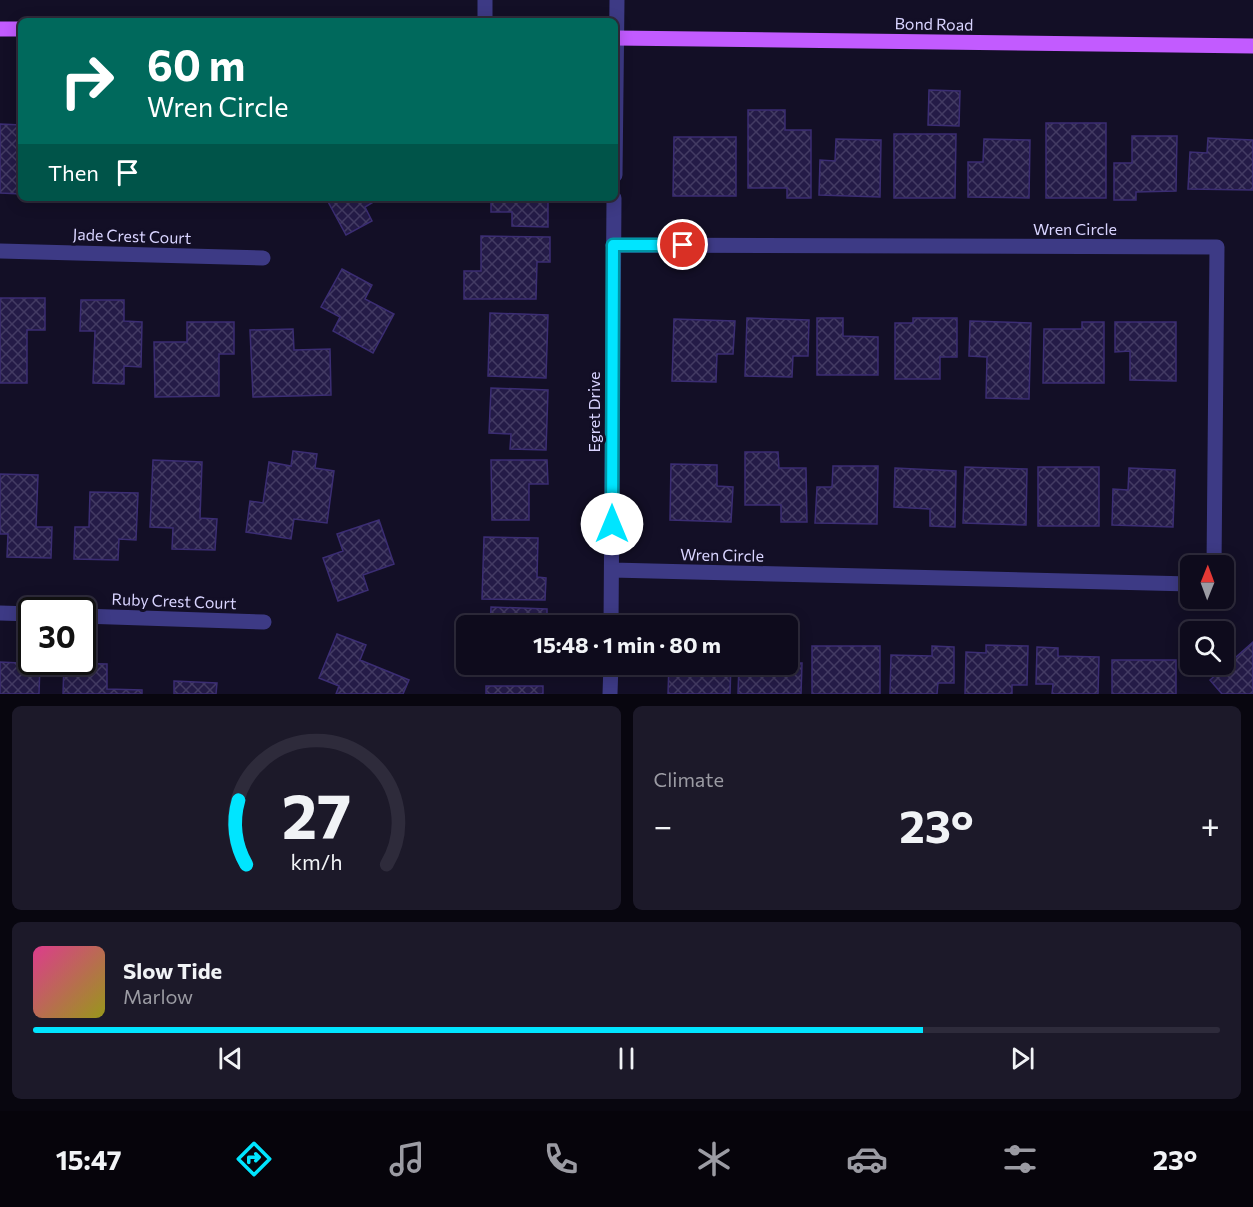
<!DOCTYPE html>
<meta charset="utf-8">
<style>
body{margin:0;font-family:Commissioner,sans-serif;background:#1c1929;color:#f1f3f6;height:100vh;display:flex;flex-direction:column;font-size:22px;white-space:nowrap}
*{box-sizing:border-box;margin:0}
p{font-size:20px;color:#9b9ba3}
.icon{flex:none;width:33px;height:33px;fill:none;stroke:currentColor;stroke-width:2;stroke-linecap:round;stroke-linejoin:round}
.map{position:relative;height:694px;overflow:hidden}
.details{display:flex;flex-direction:column;gap:12px;padding:12px;background:#08060f;flex:1}
.details>*{flex:none}
.hud{position:absolute;left:18px;top:18px;width:600px;height:183px;border-radius:9px;box-shadow:0 3px 15px #0003,0 0 0 2px #2e2b3b;background:#00695c;color:#fff;overflow:hidden}
.needle{width:39px;rotate:1deg}
.fabs{position:absolute;left:1180px;top:555px;display:grid;gap:12px}
.fabs a{display:grid;place-items:center;width:54px;height:54px;border-radius:9px;background:#0e0b1c;box-shadow:0 3px 15px #0003,0 0 0 2px #2e2b3b;font-size:30px}
.speed{position:absolute;left:18px;top:597px;display:flex;gap:12px;font-size:30px;font-weight:700;text-align:center}
.speed>*{display:grid;place-content:center;width:78px;height:78px;border-radius:50%;background:#0e0b1c;box-shadow:0 3px 15px #0003,0 0 0 2px #2e2b3b;line-height:1}
.speed .limit{border:3px solid #111;border-radius:9px;background:#fff;color:#111}
.pin{position:absolute;display:grid;place-items:center;width:51px;height:51px;color:#fff;margin:-26px;border:3px solid #fff;border-radius:50%;box-shadow:0 2px 6px #0007}
.me{position:absolute;width:66px;margin:-33px;rotate:0deg;stroke-linejoin:round;filter:drop-shadow(0 0 4px #0008)}
.turn{display:flex;align-items:center;gap:21px;height:126px;padding:0 30px;font-size:27px}
.turn .icon{width:78px;height:78px;stroke-width:2.5}
.turn b{display:block;font-size:42px;line-height:51px}
.then{display:flex;align-items:center;height:57px;padding:0 30px;background:#0003;gap:12px;font-size:22px}
.big{font-size:45px;font-weight:700;line-height:1.1}
.details .card{flex:1;display:flex;flex-direction:column;justify-content:center;gap:9px;min-width:0;padding:0 21px;border-radius:9px;background:#1c1929}
.details .dial{align-items:center;gap:0}
.dial svg{height:156px;overflow:visible;fill:none;stroke:#2e2b3b;stroke-width:7;stroke-linecap:round;text-anchor:middle}
.dial text{fill:#f1f3f6;stroke:none}
.song{display:flex;align-items:center;gap:18px}
.cover{width:72px;height:72px;border-radius:9px;background:linear-gradient(135deg,hsl(330 70% 55%),hsl(60 70% 35%))}
.played{height:6px;border-radius:3px;background:linear-gradient(90deg,#00e5ff 75%,#2e2b3b 75%)}
.keys{display:flex;justify-content:space-around;direction:ltr}
.heat{display:flex;justify-content:space-between;align-items:center;font-size:33px;direction:ltr}
.details .tiles{flex:1;display:grid;gap:12px;grid-template-columns:1fr 1fr}
.card:last-child{grid-column:span 2}
.trip{position:absolute;left:456px;top:615px;width:342px;height:60px;border-radius:9px;background:#0e0b1c;box-shadow:0 3px 15px #0003,0 0 0 2px #2e2b3b;font-weight:700;line-height:60px;text-align:center}
.tab-bar{display:flex;height:96px;justify-content:space-around;align-items:center;background:#06040b;color:#9b9ba3}
.tab-bar .icon{width:42px;height:42px}
.tab-bar .selected{color:#00e5ff}
.tab-bar b{font-size:27px;color:#f1f3f6}
.map>svg:first-child{display:block}
.building{fill:url(#building-cross-hatch);stroke:#3b2d73;stroke-width:1.5}
.lines{fill:none;stroke-linecap:round;stroke-linejoin:round}
.lane{stroke:#3d3a85;stroke-width:15}
.street{stroke:#3d3a85;stroke-width:15}
.primary{stroke:#c25bff;stroke-width:15}
.route-casing{stroke:#0095a6;stroke-width:15}
.route{stroke:#00e5ff;stroke-width:10}
.labels{text-anchor:middle;stroke-width:6;stroke-linejoin:round;paint-order:stroke}
.street-label{font-size:16px;fill:#d9d4ff;stroke:#130f26}
</style>
<div class="map">
<svg width="1253" height="694" viewBox="0 0 1253 694">
<defs>
<pattern id="building-cross-hatch" width="8" height="8" patternUnits="userSpaceOnUse" patternTransform="scale(1.5)"><rect width="8" height="8" fill="#241b47"/><path d="M0 0l8 8M0 8l8-8" fill="none" stroke="#433b63"/></pattern>
</defs>
<rect width="100%" height="100%" fill="#130f26"/>
<path class="building" d="M 929,90 L 960,91 L 959,126 L 928,125 Z
M 748,110 L 785,110 L 785,130 L 811,130 L 811,198 L 787,198 L 787,188 L 748,188 Z
M 1046,123 L 1106,123 L 1106,198 L 1046,198 Z
M 0,124 L 21,125 L 21,194 L 0,193 Z
M 894,134 L 956,134 L 955,198 L 894,198 Z
M 1132,136 L 1177,136 L 1176,191 L 1136,192 L 1136,200 L 1114,200 L 1114,163 L 1132,163 Z
M 674,137 L 736,137 L 736,196 L 673,196 Z
M 1208,138 L 1253,140 L 1253,190 L 1188,189 L 1190,152 L 1207,153 Z
M 836,139 L 881,140 L 880,197 L 819,195 L 820,160 L 835,161 Z
M 984,139 L 1030,140 L 1029,198 L 968,197 L 968,162 L 983,162 Z
M 326,198 L 380,198 L 365,207 L 372,221 L 346,235 Z
M 491,198 L 548,198 L 548,227 L 512,226 L 512,212 L 491,212 Z
M 481,236 L 550,237 L 550,262 L 537,262 L 536,299 L 464,299 L 464,271 L 481,271 Z
M 342,269 L 372,285 L 365,299 L 394,314 L 373,353 L 333,331 L 340,317 L 321,307 Z
M 0,298 L 45,298 L 45,330 L 27,330 L 27,383 L 0,383 Z
M 81,300 L 124,300 L 124,321 L 142,322 L 141,367 L 124,366 L 124,384 L 93,383 L 95,331 L 80,331 Z
M 490,313 L 548,315 L 546,378 L 488,376 Z
M 747,318 L 809,320 L 808,356 L 793,356 L 792,377 L 745,376 Z
M 817,318 L 843,318 L 843,336 L 878,337 L 878,375 L 817,375 Z
M 913,318 L 957,318 L 957,357 L 940,357 L 940,379 L 895,379 L 895,323 L 913,323 Z
M 674,319 L 735,321 L 733,354 L 717,354 L 716,382 L 672,381 Z
M 970,321 L 1031,323 L 1029,399 L 986,398 L 987,357 L 969,356 Z
M 187,322 L 234,322 L 234,354 L 219,354 L 219,396 L 155,397 L 154,342 L 187,342 Z
M 1082,322 L 1104,322 L 1104,383 L 1043,383 L 1044,329 L 1082,329 Z
M 1115,322 L 1176,322 L 1176,381 L 1130,380 L 1130,351 L 1115,352 Z
M 293,329 L 294,350 L 330,349 L 331,395 L 253,397 L 250,330 Z
M 491,388 L 548,390 L 546,450 L 510,449 L 511,434 L 489,433 Z
M 293,451 L 317,454 L 315,468 L 334,471 L 327,523 L 294,519 L 291,539 L 246,532 L 250,501 L 263,503 L 269,462 L 291,466 Z
M 745,452 L 778,452 L 779,468 L 806,468 L 807,522 L 781,522 L 781,505 L 745,505 Z
M 153,460 L 202,462 L 200,518 L 217,519 L 215,550 L 172,549 L 173,528 L 150,527 Z
M 491,460 L 547,460 L 548,484 L 529,484 L 529,520 L 492,520 Z
M 671,464 L 717,465 L 717,486 L 733,487 L 731,522 L 670,520 Z
M 833,466 L 878,466 L 877,524 L 815,523 L 817,487 L 832,487 Z
M 965,467 L 1027,469 L 1026,525 L 963,523 Z
M 1038,467 L 1099,467 L 1099,526 L 1038,526 Z
M 895,468 L 956,471 L 955,527 L 930,526 L 930,509 L 894,507 Z
M 1129,468 L 1175,470 L 1173,527 L 1112,525 L 1113,489 L 1128,490 Z
M 0,474 L 38,475 L 36,527 L 52,527 L 51,558 L 7,557 L 8,534 L 0,534 Z
M 90,492 L 138,493 L 136,540 L 119,539 L 118,560 L 74,559 L 75,527 L 89,527 Z
M 379,520 L 394,564 L 363,575 L 368,590 L 338,601 L 323,558 L 343,551 L 337,534 Z
M 484,537 L 538,538 L 537,577 L 546,578 L 545,600 L 482,599 Z
M 491,607 L 547,609 L 547,626 L 490,626 Z
M 337,634 L 366,645 L 360,660 L 409,680 L 403,694 L 336,694 L 339,686 L 319,678 Z
M 1253,642 L 1253,694 L 1222,694 L 1210,680 Z
M 986,645 L 1028,646 L 1027,685 L 1012,685 L 1012,694 L 965,694 L 966,652 L 986,653 Z
M 812,646 L 880,646 L 880,694 L 812,694 Z
M 932,646 L 954,647 L 954,683 L 938,683 L 937,694 L 890,694 L 891,655 L 932,656 Z
M 1037,647 L 1058,648 L 1058,656 L 1099,657 L 1098,694 L 1052,694 L 1053,684 L 1036,684 Z
M 1112,660 L 1176,660 L 1176,694 L 1112,694 Z
M 0,662 L 40,664 L 39,694 L 0,694 Z
M 64,663 L 107,664 L 107,689 L 142,690 L 142,694 L 63,694 Z
M 788,663 L 802,663 L 801,694 L 738,694 L 739,664 L 788,664 Z
M 669,664 L 731,664 L 730,694 L 668,694 Z
M 174,681 L 217,683 L 216,694 L 174,694 Z
M 486,686 L 543,686 L 543,694 L 486,694 Z"/>
<g class="lines">
<path class="lane" d="M 485,0 L 485,21"/>
<path class="street" d="M 615,175 L 617,0
M 613,245 L 1217,247 L 1214,566
M 0,251 L 263,258
M 612,570 L 1191,584
M 0,613 L 32,614
M 82,616 L 264,622
M 611,626 L 614,198
M 610,694 L 611,664"/>
<path class="primary" d="M 0,29 L 21,29
M 615,38 L 1253,46"/>
</g>
<g class="lines">
<g class="route-casing">
<path id="route" d="M 612,524 L 613,245 L 683,245"/>
</g>
<use href="#route" class="route"/>
</g>
<g class="labels">
<g class="street-label">
<text transform="translate(934 24) rotate(1)" y="6">Bond Road</text>
<text x="1075" y="235">Wren Circle</text>
<text transform="translate(132 236) rotate(2)" y="6">Jade Crest Court</text>
<text transform="translate(594 412) rotate(-90)" y="6">Egret Drive</text>
<text transform="translate(722 555) rotate(1)" y="6">Wren Circle</text>
<text transform="translate(174 601) rotate(2)" y="6">Ruby Crest Court</text>
</g>
</g>
</svg>
<div class="fabs">
<a><svg class="needle" viewBox="-14 -14 28 28"><path d="M0-13l5 13h-10z" fill="#e53935"/><path d="M0 13l5-13h-10z" fill="#9b9ba3"/></svg></a>
<a><svg class="icon" aria-label="search" viewBox="0 0 24 24"><circle cx="10" cy="10" r="6"/><path d="M15 15l6 6"/></svg></a>
</div>
<div class="speed"><div class="limit">30</div></div>
<div class="pin" style="left:683px;top:245px;background:#d93025"><svg class="icon" aria-label="arrive" viewBox="0 0 24 24"><path d="M6 21V4h12l-3 4 3 4H6"/></svg></div>
<svg class="me" style="left:612px;top:524px" viewBox="-20 -20 40 40"><circle r="19" fill="#fff"/><path d="M0-13L10 11 0 6-10 11z" fill="#00e5ff"/></svg>
<div class="trip">15:48 · 1 min · 80 m</div>
<div class="hud">
<div class="turn"><svg class="icon" aria-label="right" viewBox="0 0 24 24"><path d="M7 20v-9h11M14 6l5 5-5 5"/></svg><div><b>60 m</b>Wren Circle</div></div>
<div class="then">Then<svg class="icon" aria-label="arrive" viewBox="0 0 24 24"><path d="M6 21V4h12l-3 4 3 4H6"/></svg></div>
</div>
</div>
<section class="details">
<div class="tiles">
<div class="card dial"><svg viewBox="0 0 100 80">
<path d="M14 69A42 42 0 1 1 86 69"/>
<path d="M14 69A42 42 0 0 1 10 36" stroke="#00e5ff"/>
<text x="50" y="56" font-size="32" font-weight="700">27</text>
<text x="50" y="72" font-size="11">km/h</text>
</svg></div>
<div class="card"><p>Climate</p>
<div class="heat"><a>−</a><b class="big">23°</b><a>+</a></div>
</div>
<div class="card">
<div class="song"><i class="cover"></i><div><b>Slow Tide</b><p>Marlow</p></div></div>
<div class="played"></div>
<div class="keys"><svg class="icon" aria-label="previous" viewBox="0 0 24 24"><path d="M18 5L8 12l10 7zM5 5v14"/></svg><svg class="icon" aria-label="pause" viewBox="0 0 24 24"><path d="M8 5v14M16 5v14"/></svg><svg class="icon" aria-label="next" viewBox="0 0 24 24"><path d="M6 5l10 7-10 7zM19 5v14"/></svg></div>
</div>
</div>
</section>
<nav class="tab-bar">
<b>15:47</b>
<svg class="icon selected" aria-label="directions" viewBox="0 0 24 24"><path d="M12 3l9 9-9 9-9-9zM9 14v-3h6M13 9l2 2-2 2"/></svg>
<svg class="icon" aria-label="music" viewBox="0 0 24 24"><path d="M9 18V5l10-2v13"/><circle cx="6" cy="18" r="3"/><circle cx="16" cy="16" r="3"/></svg>
<svg class="icon" aria-label="phone" viewBox="0 0 24 24"><path d="M5 4h4l2 5-3 2q2 4 5 5l2-3 5 2v4C11 20 4 13 5 4z"/></svg>
<svg class="icon" aria-label="climate" viewBox="0 0 24 24"><path d="M12 3v18M4 7l16 10M4 17L20 7"/></svg>
<svg class="icon" aria-label="car" viewBox="0 0 24 24"><path d="M5 17H2v-5l4-1 3-4h7l3 4 3 1v5h-3M9 17h6M6 11h13"/><circle cx="7" cy="17" r="2"/><circle cx="17" cy="17" r="2"/></svg>
<svg class="icon" aria-label="filters" viewBox="0 0 24 24"><path d="M4 7h16M4 17h16"/><circle cx="9" cy="7" r="2"/><circle cx="15" cy="17" r="2"/></svg>
<b>23°</b>
</nav>
